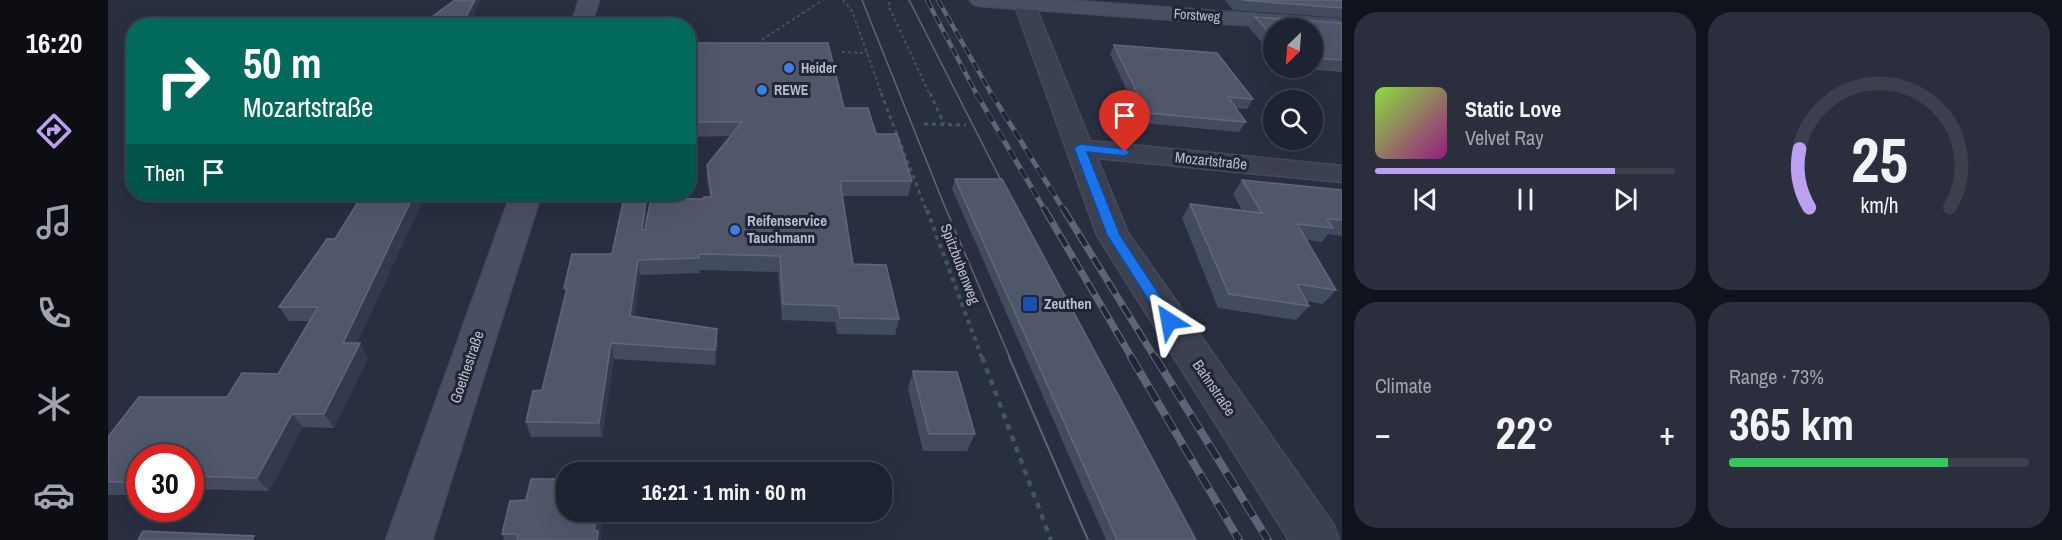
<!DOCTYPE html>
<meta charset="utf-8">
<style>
body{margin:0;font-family:"Archivo Narrow",sans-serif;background:#2b2f3d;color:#f1f3f6;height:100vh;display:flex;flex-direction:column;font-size:22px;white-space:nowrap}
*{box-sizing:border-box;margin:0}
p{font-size:20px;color:#a1a4ab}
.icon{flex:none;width:33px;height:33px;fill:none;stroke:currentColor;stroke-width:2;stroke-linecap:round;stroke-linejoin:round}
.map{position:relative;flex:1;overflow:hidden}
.panel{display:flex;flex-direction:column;gap:12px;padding:12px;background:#10131b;width:720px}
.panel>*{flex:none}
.banner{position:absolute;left:18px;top:18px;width:570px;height:183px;border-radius:24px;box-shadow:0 6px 24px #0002,0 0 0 2px #3c404d;background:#00695c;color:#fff;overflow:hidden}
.needle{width:39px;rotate:205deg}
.fabs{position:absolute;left:1155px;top:18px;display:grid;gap:12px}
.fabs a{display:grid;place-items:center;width:60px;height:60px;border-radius:50%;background:#1e2331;box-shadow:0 6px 24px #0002,0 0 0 2px #3c404d;font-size:30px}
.speed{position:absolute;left:18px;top:444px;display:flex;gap:12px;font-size:30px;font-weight:700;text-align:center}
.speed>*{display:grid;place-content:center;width:78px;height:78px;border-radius:50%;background:#1e2331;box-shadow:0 6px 24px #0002,0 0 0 2px #3c404d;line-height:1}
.speed .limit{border:9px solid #d22;background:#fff;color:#111}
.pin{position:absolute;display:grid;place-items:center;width:51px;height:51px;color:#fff;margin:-62px -26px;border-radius:50% 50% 50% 0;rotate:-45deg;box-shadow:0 0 6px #0007}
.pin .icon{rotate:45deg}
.me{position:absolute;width:66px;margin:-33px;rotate:326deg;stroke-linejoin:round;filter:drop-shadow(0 0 4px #0008)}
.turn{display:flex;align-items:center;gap:21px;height:126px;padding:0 18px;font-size:27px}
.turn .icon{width:78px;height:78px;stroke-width:2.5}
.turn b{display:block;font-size:42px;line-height:51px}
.then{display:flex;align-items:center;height:57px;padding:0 18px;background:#0003;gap:12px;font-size:22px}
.big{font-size:45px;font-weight:800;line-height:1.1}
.panel .card{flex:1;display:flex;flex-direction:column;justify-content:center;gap:9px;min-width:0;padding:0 21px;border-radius:24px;background:#2b2f3d}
.panel .dial{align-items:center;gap:0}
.dial svg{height:156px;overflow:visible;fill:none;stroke:#3c404d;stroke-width:7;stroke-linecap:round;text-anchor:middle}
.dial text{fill:#f1f3f6;stroke:none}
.song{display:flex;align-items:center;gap:18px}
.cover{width:72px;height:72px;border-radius:9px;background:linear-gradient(135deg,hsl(90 70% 55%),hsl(310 70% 35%))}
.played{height:6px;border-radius:3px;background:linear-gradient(90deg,#bca0f2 80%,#3c404d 80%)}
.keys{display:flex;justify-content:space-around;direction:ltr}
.heat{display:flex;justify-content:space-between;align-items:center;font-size:33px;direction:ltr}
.charge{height:9px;border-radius:4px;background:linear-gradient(90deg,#34c759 73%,#3c404d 0)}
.panel .tiles{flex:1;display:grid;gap:12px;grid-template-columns:repeat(2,1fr)}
.trip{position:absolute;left:448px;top:462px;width:336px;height:60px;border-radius:24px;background:#1e2331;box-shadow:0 6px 24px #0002,0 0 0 2px #3c404d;font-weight:800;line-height:60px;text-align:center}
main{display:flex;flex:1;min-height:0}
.dock{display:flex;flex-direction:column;width:108px;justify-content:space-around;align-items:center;background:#0c0e14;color:#a1a4ab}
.dock .icon{width:42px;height:42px}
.dock .active{color:#bca0f2}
.dock b{font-size:27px;color:#f1f3f6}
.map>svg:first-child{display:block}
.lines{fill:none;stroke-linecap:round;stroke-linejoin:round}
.minor-casing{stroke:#464a5a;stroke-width:3}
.secondary-casing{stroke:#464a5a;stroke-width:3}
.path-far3{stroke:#43545a;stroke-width:2;stroke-dasharray:3 3;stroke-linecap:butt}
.path-far2{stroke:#43545a;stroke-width:3;stroke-dasharray:4 4;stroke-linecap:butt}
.path-far1{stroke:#43545a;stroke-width:4;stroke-dasharray:4.5 4.5;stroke-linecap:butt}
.path{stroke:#43545a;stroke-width:4.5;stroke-dasharray:6 6;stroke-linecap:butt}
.minor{fill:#3c4151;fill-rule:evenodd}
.secondary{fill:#4a5063;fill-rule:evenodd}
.tram-far1{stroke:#5f6577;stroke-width:1.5}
.tram{stroke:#5f6577;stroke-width:2}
.rail-far3-casing{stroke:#5f6577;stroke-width:4.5}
.rail-far2-casing{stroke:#5f6577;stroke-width:5}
.rail-far1-casing{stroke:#5f6577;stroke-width:7}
.rail-casing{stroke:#5f6577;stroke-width:8}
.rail-far3{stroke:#212636;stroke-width:3;stroke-dasharray:9;stroke-linecap:butt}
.rail-far2{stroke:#212636;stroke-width:4;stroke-dasharray:11;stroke-linecap:butt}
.rail-far1{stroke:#212636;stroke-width:4.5;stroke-dasharray:14;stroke-linecap:butt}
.rail{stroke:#212636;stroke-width:6;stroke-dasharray:17;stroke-linecap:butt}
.wall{fill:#434b5f}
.shaded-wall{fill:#333a4e}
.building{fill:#50576b;stroke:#60677a;stroke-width:1.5}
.route{fill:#1a73e8;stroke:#114b97;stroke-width:1.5}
.shop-dot{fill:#3f7fe0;stroke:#212636;stroke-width:2}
.transit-dot{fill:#1a4fb4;stroke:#212636;stroke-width:2}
.labels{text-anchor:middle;stroke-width:6;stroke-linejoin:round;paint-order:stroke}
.far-street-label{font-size:14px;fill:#b9bdcb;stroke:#212636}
.far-poi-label{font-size:14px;font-weight:bold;fill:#b9bdcb;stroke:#212636;text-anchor:start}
.street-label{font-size:15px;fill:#b9bdcb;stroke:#212636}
.poi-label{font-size:15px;font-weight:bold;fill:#b9bdcb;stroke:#212636;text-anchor:start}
</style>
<main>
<nav class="dock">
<b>16:20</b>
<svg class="icon active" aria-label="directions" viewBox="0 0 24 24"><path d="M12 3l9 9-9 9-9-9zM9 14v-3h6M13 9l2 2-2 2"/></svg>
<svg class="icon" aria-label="music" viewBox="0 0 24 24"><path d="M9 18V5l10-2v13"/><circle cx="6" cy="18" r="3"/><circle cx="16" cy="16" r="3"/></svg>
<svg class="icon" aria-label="phone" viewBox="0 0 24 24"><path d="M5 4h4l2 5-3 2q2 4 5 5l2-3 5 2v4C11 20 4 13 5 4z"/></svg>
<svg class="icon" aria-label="climate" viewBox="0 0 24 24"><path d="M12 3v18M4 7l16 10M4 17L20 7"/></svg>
<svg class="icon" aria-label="car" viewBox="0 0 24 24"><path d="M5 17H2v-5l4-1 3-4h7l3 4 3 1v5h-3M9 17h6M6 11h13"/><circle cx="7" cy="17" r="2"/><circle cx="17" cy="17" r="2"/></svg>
</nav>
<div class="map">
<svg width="1234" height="540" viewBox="0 0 1234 540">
<rect width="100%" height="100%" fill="#282f41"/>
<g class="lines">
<g class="minor-casing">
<path id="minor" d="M 905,0 L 925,0 L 982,141 L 1234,166 L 1234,182 L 989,158 L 1020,233 L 1225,524 L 1231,540 L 1181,540 L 989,235 Z"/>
</g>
<g class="secondary-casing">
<path id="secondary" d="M 471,0 L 491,0 L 483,26 L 463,26 Z
M 862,0 L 954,0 L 1234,20 L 1234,32 L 872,6 L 865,4 Z
M 403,194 L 433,194 L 324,540 L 278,540 Z"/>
</g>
<path class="path-far3" d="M 735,0 L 744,11 L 774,95
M 781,2 L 781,7 L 822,95
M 653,46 L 655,39 L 715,0
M 734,52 L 759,53"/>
<path class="path-far2" d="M 773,93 L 819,212
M 822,93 L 836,124
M 816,124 L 858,125"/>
<path class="path-far1" d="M 819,210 L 874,358"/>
<path class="path" d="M 874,357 L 943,540"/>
<use href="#minor" class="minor"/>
<use href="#secondary" class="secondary"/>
<path class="tram-far1" d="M 754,0 L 837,207 L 902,358
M 801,0 L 899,192"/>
<path class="tram" d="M 901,357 L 980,540"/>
<g class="rail-far3-casing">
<path id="rail-far3" d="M 819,0 L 869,95
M 830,0 L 884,95"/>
</g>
<g class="rail-far2-casing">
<path id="rail-far2" d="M 868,93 L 938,212
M 883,93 L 957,212"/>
</g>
<g class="rail-far1-casing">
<path id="rail-far1" d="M 937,210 L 1024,358
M 956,210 L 1047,358"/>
</g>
<g class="rail-casing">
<path id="rail" d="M 1023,357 L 1131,540
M 1047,357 L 1160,540"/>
</g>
<use href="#rail-far3" class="rail-far3"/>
<use href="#rail-far2" class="rail-far2"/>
<use href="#rail-far1" class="rail-far1"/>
<use href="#rail" class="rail"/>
</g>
<path class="wall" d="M 1117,0 L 1234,0 L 1234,18 L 1125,10 Z
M 1147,17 L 1234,23 L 1234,72 L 1178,68 L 1204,68 L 1204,28 L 1166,28 L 1166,56 L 1141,28 Z
M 580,43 L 736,108 L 768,134 L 804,181 L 800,196 L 734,196 L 745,264 L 791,319 L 787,335 L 729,334 L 727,322 L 674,320 L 670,272 L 592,270 L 592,273 L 532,275 L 526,317 L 610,344 L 607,365 L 506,359 L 494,437 L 423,437 L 418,422 L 434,390 L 458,295 L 456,288 L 504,254 L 539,215 L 602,197 L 599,180 L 599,165 L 622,136 L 580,137 Z
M 1006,45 L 1145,99 L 1139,109 L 1128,108 L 1138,122 L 1131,132 L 1034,123 L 1002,54 Z
M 847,179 L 1088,540 L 998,540 L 844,189 Z
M 1134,180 L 1234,190 L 1234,236 L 1220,234 L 1214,242 L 1199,240 L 1228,290 L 1215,304 L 1198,301 L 1201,306 L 1188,320 L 1110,308 L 1074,218 L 1082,204 L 1134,210 L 1125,194 Z
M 227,239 L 250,343 L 260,358 L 226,428 L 195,427 L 161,491 L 82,489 L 82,458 L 32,458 L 32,495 L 0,495 L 0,437 L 119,397 L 170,374 L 202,321 L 181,321 L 171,307 Z
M 805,371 L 867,434 L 859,451 L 815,451 L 800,389 Z
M 459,512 L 496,512 L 492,536 L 493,540 L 397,540 L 394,534 Z
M 647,512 L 684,512 L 684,513 L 647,514 Z"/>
<path class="shaded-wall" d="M 367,0 L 373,0 L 360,26 L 353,26 Z
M 306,194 L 318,194 L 243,357 L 235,343 Z
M 538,200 L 539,215 L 535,245 L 534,230 Z
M 530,260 L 532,275 L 525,332 L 522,316 Z
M 609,329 L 610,344 L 607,365 L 607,350 Z
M 252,343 L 260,358 L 226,428 L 216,414 Z
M 503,343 L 506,359 L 494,437 L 491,423 Z
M 184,414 L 195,427 L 161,491 L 149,478 Z
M 489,512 L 496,512 L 492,536 L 493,540 L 489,540 L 486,530 Z"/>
<path class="building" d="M 347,0 L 367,0 L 353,26 L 319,26 L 325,16 Z
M 1134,0 L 1234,0 L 1234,8 Z
M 1147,17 L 1234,23 L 1234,60 L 1204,58 L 1204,28 L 1166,28 L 1166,38 Z
M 580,43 L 720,43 L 736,108 L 760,108 L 768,134 L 789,134 L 804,181 L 732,181 L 745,264 L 778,265 L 791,319 L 732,318 L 730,306 L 675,304 L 672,256 L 591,254 L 591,258 L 530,260 L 522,316 L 609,329 L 607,350 L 503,343 L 491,423 L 418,422 L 425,391 L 434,390 L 459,288 L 456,288 L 464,254 L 504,254 L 516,197 L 538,200 L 534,230 L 537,230 L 543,198 L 595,199 L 596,197 L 604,197 L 599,165 L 634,122 L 580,122 Z
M 1006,45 L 1109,53 L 1145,99 L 1120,97 L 1138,122 L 1039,113 Z
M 847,179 L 894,179 L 1088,540 L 1009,540 Z
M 1134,180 L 1234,190 L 1234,220 L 1219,219 L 1225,228 L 1189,224 L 1228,290 L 1189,284 L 1201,306 L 1121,294 L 1082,204 L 1154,213 Z
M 255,194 L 306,194 L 235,343 L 252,343 L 216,414 L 184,414 L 149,478 L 82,476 L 82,458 L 32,458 L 32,482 L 0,482 L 0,437 L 31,397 L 119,397 L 134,373 L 170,374 L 210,307 L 171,307 L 219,239 L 227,239 Z
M 805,371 L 849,372 L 867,434 L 821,434 Z
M 682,467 L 682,472 L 646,472 L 646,468 Z
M 423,479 L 459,479 L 459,512 L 489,512 L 486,530 L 490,531 L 489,540 L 409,540 L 410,534 L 394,534 L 402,501 L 418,500 Z
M 35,531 L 146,536 L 144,540 L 30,540 Z"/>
<path class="route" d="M 972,144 L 1017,149 L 1023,152 L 1017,156 L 979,152 L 1012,235 L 1066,317 L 1068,321 L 1066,324 L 1056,324 L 999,235 L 966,148 Z"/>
<g class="shop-dot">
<circle cx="681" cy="68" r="6"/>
<circle cx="654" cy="90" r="6"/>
<circle cx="627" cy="230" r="6"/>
</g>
<rect class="transit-dot" x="914" y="296" width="16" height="16" rx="3"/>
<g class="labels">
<g class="far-street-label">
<text transform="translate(1089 15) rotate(4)" y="5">Forstweg</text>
</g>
<g class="far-poi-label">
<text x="693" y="73">Heider</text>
<text x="666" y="95">REWE</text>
</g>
<g class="street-label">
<text transform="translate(1103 161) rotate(6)" y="5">Mozartstraße</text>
<text transform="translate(852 264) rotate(69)" y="5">Spitzbubenweg</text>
<text transform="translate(359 367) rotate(-71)" y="5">Goethestraße</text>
<text transform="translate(1106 388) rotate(56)" y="5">Bahnstraße</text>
</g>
<g class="poi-label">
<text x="639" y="226">Reifenservice<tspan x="639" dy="17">Tauchmann</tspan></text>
<text x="936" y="309">Zeuthen</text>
</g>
</g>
</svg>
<div class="fabs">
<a><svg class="needle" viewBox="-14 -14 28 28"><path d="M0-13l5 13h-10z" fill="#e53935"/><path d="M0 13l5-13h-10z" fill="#a1a4ab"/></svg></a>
<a><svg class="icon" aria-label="search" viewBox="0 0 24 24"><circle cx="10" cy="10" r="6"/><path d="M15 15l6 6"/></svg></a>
</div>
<div class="speed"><div class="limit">30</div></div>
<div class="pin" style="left:1017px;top:152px;background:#d93025"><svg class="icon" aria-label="arrive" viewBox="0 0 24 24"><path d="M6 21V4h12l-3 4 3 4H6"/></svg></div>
<svg class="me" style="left:1061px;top:321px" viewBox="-20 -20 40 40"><path d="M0-17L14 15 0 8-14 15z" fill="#1a73e8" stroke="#fff" stroke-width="4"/></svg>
<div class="trip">16:21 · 1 min · 60 m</div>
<div class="banner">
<div class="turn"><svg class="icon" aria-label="right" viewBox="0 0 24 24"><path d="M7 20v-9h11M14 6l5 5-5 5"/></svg><div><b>50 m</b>Mozartstraße</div></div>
<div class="then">Then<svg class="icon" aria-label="arrive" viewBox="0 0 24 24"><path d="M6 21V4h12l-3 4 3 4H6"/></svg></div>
</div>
</div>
<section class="panel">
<div class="tiles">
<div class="card">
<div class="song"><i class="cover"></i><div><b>Static Love</b><p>Velvet Ray</p></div></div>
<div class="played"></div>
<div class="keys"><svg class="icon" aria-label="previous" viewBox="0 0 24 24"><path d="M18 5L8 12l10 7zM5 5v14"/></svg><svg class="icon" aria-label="pause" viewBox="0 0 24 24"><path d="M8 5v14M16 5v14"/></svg><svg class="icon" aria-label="next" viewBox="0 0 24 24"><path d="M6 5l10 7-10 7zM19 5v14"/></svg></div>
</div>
<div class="card dial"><svg viewBox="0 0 100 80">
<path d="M14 69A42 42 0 1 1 86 69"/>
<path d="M14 69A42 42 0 0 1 9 39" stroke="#bca0f2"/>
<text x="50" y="56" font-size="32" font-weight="700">25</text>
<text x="50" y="72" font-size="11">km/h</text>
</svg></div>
<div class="card"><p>Climate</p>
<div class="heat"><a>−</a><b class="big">22°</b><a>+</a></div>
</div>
<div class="card"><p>Range · 73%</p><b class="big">365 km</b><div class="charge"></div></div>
</div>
</section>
</main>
